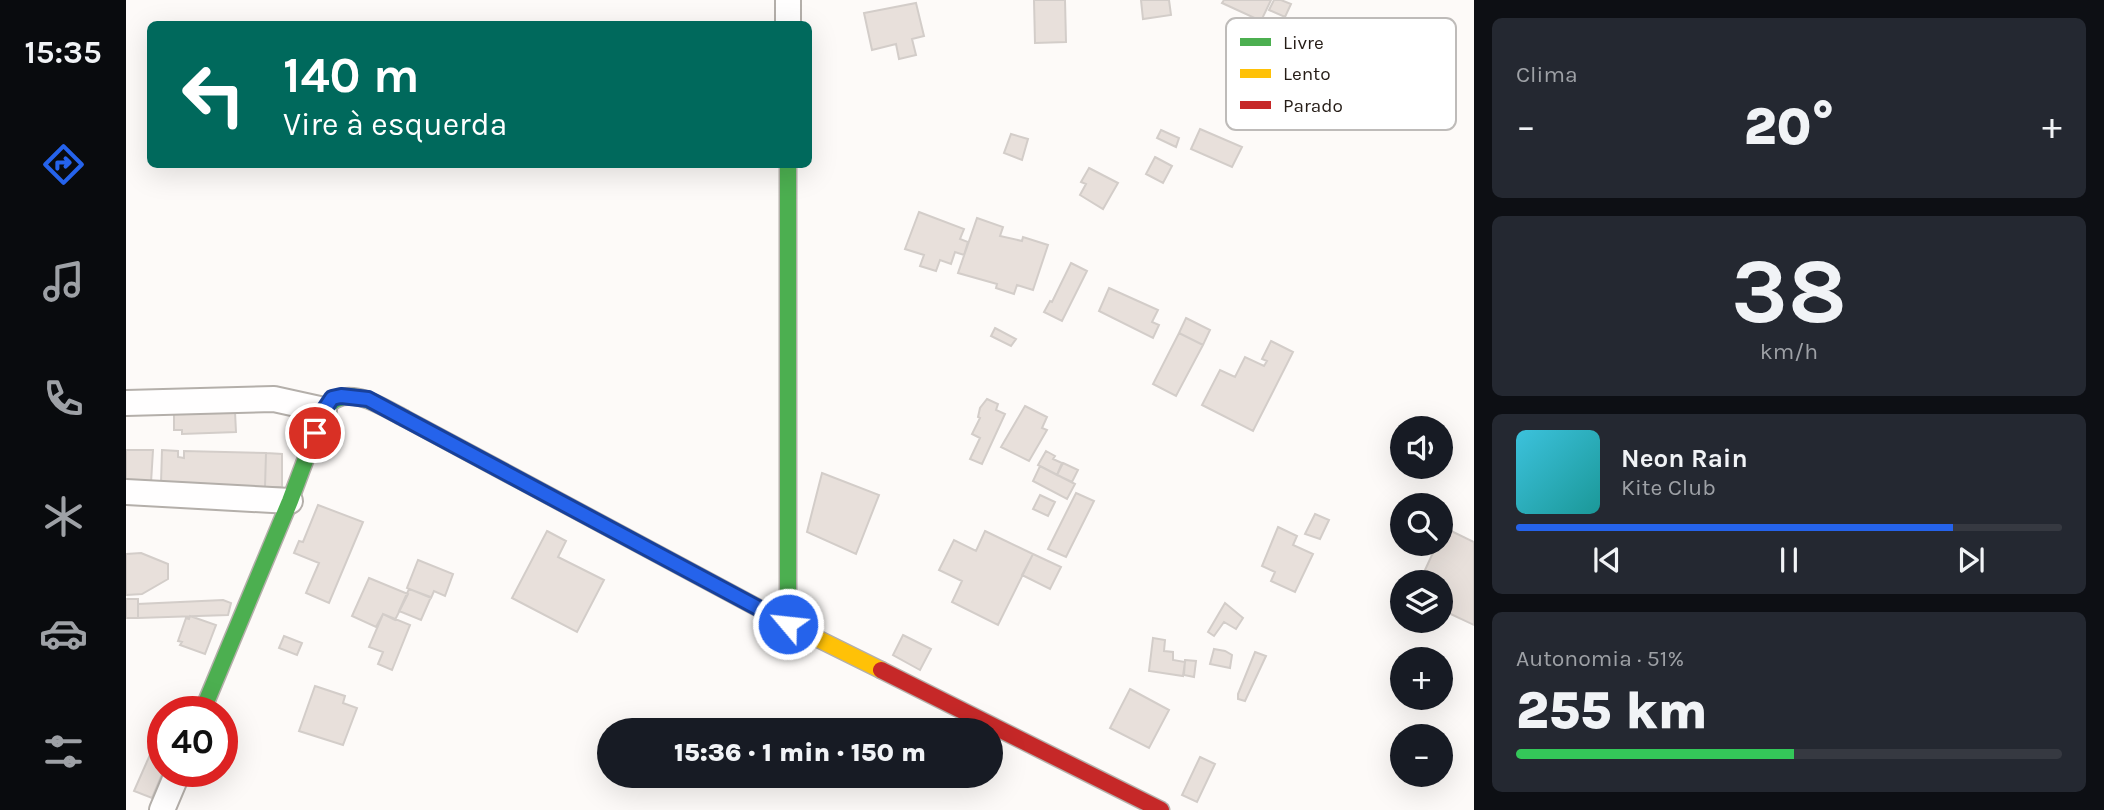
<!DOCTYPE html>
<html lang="pt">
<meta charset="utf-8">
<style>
body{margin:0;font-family:Karla,sans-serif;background:#242831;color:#f1f3f6;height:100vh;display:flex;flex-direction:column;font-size:26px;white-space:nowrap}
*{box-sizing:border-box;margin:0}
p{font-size:23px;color:#9ea1a6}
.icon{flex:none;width:38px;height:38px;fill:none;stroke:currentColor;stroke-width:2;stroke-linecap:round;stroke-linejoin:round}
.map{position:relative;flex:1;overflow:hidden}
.panel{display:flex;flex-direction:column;gap:18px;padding:18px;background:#0d0f14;width:630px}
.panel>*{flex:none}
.top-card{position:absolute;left:21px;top:21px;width:665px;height:147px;border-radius:10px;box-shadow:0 7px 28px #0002;background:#00695c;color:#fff;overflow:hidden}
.tools{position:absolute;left:1264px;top:416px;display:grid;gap:14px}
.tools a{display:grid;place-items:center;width:63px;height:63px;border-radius:50%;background:#171b24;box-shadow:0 7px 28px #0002;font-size:35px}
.speed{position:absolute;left:21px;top:696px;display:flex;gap:14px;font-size:35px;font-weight:700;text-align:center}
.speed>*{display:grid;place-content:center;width:91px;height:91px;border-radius:50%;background:#171b24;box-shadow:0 7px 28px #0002;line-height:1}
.speed .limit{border:10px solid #d22;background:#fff;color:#111}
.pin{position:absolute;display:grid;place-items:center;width:60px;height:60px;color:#fff;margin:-30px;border:4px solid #fff;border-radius:50%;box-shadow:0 2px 7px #0007}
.me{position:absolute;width:77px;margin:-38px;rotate:298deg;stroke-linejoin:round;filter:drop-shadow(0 0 5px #0008)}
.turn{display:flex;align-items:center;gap:24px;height:147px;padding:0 21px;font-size:32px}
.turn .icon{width:91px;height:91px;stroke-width:2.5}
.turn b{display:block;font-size:49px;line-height:60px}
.big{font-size:52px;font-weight:800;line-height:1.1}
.panel .widget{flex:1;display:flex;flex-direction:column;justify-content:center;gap:10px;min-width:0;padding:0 24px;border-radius:10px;background:#242831}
.panel .dial{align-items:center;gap:0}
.dial b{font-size:91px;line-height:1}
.song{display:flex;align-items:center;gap:21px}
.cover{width:84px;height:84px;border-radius:10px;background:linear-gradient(135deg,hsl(190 70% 55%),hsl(180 70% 35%))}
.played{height:7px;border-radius:4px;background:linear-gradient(90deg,#2563eb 80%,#363941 80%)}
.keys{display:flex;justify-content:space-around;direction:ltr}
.heat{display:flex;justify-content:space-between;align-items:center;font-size:38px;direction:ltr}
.charge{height:10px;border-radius:5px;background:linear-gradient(90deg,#34c759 51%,#363941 0)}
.trip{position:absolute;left:471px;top:718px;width:406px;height:70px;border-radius:35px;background:#171b24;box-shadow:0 7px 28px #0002;font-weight:800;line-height:70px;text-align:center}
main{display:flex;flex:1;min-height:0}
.tab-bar{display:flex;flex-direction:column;width:126px;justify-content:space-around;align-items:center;background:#090b0e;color:#9ea1a6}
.tab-bar .icon{width:49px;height:49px}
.tab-bar .current{color:#2563eb}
.tab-bar b{font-size:32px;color:#f1f3f6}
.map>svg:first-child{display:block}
.building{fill:#e8e0db;stroke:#d3cdc9;stroke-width:2}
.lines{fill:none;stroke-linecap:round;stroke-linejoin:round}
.street-casing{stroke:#b4afaa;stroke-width:28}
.fast-casing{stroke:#b4afaa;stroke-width:19}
.slow-casing{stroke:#b4afaa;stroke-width:19}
.jam-casing{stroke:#b4afaa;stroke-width:19}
.street{stroke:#fffefe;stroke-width:24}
.fast{stroke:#4caf50;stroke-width:16}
.slow{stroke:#ffc107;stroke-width:16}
.jam{stroke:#c62828;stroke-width:16}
.route-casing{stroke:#184099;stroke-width:18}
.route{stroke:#2563eb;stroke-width:12}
.key{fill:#fff;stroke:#bebbb9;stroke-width:2}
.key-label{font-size:19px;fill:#251c16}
</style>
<main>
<nav class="tab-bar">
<b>15:35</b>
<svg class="icon current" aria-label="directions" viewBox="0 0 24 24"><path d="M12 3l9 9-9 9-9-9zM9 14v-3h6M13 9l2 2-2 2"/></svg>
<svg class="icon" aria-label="music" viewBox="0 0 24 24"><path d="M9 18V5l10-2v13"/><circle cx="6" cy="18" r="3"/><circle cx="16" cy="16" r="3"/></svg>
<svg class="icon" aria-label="phone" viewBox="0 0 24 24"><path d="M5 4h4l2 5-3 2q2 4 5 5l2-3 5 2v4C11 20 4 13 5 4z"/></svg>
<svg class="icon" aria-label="climate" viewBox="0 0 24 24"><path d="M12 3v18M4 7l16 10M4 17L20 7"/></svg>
<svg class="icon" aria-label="car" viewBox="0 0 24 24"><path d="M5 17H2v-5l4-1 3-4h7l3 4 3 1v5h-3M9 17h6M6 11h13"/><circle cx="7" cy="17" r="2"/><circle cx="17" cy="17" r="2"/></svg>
<svg class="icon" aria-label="filters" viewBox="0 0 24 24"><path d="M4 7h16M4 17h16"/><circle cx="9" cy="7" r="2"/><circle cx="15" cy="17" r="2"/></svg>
</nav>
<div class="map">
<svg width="1348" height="810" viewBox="0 0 1348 810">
<rect width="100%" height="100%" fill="#fdfaf8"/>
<path class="building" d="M 908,0 L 939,0 L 940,42 L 909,43 Z
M 1015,0 L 1043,0 L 1045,15 L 1017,19 Z
M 1098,0 L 1145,0 L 1135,21 L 1096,3 Z
M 1148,0 L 1155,0 L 1165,4 L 1159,17 L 1143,10 Z
M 790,3 L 798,36 L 786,39 L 790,55 L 773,59 L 770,44 L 746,50 L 738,13 Z
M 1074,129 L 1116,147 L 1106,167 L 1065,149 Z
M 1035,130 L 1053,138 L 1050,147 L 1031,138 Z
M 885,134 L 902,139 L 896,160 L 878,153 Z
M 1029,157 L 1046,166 L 1037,183 L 1020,174 Z
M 963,168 L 992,183 L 977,209 L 954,195 L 960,184 L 955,182 Z
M 793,212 L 838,229 L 834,239 L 842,242 L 838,255 L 829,252 L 825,264 L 814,260 L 810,271 L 794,266 L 798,255 L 779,249 Z
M 851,218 L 877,227 L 874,236 L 896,241 L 897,237 L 922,245 L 907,290 L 891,285 L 888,294 L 870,288 L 871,284 L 832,273 Z
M 945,263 L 961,271 L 936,321 L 918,312 L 924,301 L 926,302 Z
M 983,288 L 1032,310 L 1026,322 L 1033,325 L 1027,338 L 973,311 Z
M 1060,318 L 1084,330 L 1077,345 L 1053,333 Z
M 869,328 L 890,339 L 885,346 L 865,336 Z
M 1053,333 L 1077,345 L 1050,396 L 1027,384 Z
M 1145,341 L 1167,352 L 1127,431 L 1076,405 L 1094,370 L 1109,377 L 1119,357 L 1138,366 L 1141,361 L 1136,359 Z
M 861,399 L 872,404 L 870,410 L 879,414 L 856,464 L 844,459 L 854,438 L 846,434 L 854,418 L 852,417 L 854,408 Z
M 899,406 L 921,417 L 916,428 L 921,430 L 903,461 L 875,447 Z
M 109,412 L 110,432 L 56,434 L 56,430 L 48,430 L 48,414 Z
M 0,450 L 27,450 L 25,483 L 0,482 Z
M 36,450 L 52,451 L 52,457 L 58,458 L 58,451 L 140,453 L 139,487 L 35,483 Z
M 920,451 L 929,456 L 927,459 L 936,463 L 931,475 L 912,465 Z
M 140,453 L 156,454 L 156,487 L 139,487 Z
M 937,463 L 952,470 L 946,482 L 931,475 Z
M 914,466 L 949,484 L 941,499 L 907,481 Z
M 696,473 L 753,495 L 730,554 L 681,532 Z
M 950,493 L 968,501 L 940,557 L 922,549 Z
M 914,495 L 929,502 L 922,516 L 907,509 Z
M 192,505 L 237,522 L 203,603 L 180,593 L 193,563 L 168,553 L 173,541 L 177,542 Z
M 1189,514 L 1203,520 L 1194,539 L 1179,534 Z
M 1152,527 L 1171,536 L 1167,545 L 1187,554 L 1169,592 L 1145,581 L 1149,572 L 1136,566 Z
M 1319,528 L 1348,542 L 1348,625 L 1314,609 L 1314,583 L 1293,583 L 1311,544 L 1314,544 Z
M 421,531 L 440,541 L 432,557 L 478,580 L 451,632 L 386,598 Z
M 859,531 L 907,554 L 872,625 L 826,602 L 836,581 L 813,570 L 828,540 L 850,551 Z
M 15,553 L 42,564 L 42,579 L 16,594 L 0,595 L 0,554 Z
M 907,554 L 935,567 L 924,589 L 896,575 Z
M 292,560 L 327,574 L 319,596 L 308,591 L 305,598 L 281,588 Z
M 243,578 L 282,594 L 269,620 L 257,614 L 250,627 L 226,616 Z
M 283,589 L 305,597 L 295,620 L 273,611 Z
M 0,599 L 12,599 L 12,618 L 0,618 Z
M 97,600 L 105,603 L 102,615 L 12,618 L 12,604 Z
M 1099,603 L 1117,618 L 1110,629 L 1098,622 L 1088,636 L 1082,632 Z
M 257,614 L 284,625 L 266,670 L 252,664 L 257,652 L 243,647 Z
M 64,616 L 90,625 L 79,654 L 54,645 L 56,642 L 52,641 L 60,618 L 63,619 Z
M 777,635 L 805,649 L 794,670 L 767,655 Z
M 158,636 L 176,643 L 171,655 L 153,648 Z
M 1027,638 L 1039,640 L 1038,651 L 1047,652 L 1047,660 L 1059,662 L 1057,676 L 1023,671 Z
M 1088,649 L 1099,651 L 1106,655 L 1104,668 L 1084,664 Z
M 1129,652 L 1140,656 L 1119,701 L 1112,699 L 1112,694 Z
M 1059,660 L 1070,661 L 1068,677 L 1058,675 Z
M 189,686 L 219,696 L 217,703 L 231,708 L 217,745 L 173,731 Z
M 1004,689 L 1043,710 L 1023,748 L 984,728 Z
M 34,732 L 37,734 L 37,772 L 26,798 L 8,791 Z
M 1074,757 L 1089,764 L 1071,802 L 1056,795 Z"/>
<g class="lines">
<g class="street-casing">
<path id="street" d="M 662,0 L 662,24
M 0,403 L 148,399 L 198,410
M 0,492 L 164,501
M 36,810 L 52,772"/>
</g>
<g class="fast-casing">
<path id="fast" d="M 662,164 L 662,624
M 76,712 L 164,501 L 198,410 C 219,381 253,405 278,418"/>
</g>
<g class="slow-casing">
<path id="slow" d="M 278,418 L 662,624 L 755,670"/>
</g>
<g class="jam-casing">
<path id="jam" d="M 755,670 L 1035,810"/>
</g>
<use href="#street" class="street"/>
<use href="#fast" class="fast"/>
<use href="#slow" class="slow"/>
<use href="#jam" class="jam"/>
</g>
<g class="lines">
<g class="route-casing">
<path id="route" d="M 189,433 L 198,410 L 206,398 L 215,396 L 242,399 L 662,624"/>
</g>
<use href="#route" class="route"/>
</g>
<rect x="1100" y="18" width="230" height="112" rx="10" class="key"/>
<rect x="1114" y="38" width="31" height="8" fill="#4caf50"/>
<rect x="1114" y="69" width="31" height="9" fill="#ffc107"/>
<rect x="1114" y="101" width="31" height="8" fill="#c62828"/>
<g class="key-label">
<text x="1157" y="49">Livre</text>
<text x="1157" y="80">Lento</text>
<text x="1157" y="112">Parado</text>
</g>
</svg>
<div class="tools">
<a><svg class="icon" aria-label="sound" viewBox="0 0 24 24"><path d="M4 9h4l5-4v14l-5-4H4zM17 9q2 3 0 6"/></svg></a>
<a><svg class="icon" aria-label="search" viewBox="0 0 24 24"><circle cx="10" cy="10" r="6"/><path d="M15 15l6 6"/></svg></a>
<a><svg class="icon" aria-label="layers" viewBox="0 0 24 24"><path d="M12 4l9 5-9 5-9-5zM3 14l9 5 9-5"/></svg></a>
<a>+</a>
<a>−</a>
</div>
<div class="speed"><div class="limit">40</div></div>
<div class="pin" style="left:189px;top:433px;background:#d93025"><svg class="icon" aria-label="arrive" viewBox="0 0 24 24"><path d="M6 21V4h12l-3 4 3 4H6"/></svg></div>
<svg class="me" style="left:662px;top:624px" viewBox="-20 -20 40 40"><circle r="17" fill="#2563eb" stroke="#fff" stroke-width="3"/><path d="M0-11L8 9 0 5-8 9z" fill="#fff"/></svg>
<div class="trip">15:36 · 1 min · 150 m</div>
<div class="top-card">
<div class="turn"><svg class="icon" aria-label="left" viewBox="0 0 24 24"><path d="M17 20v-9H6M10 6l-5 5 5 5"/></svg><div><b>140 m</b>Vire à esquerda</div></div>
</div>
</div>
<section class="panel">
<div class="widget"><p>Clima</p>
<div class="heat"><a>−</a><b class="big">20°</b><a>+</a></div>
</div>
<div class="widget dial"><b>38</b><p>km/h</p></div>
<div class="widget">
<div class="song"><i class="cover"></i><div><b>Neon Rain</b><p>Kite Club</p></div></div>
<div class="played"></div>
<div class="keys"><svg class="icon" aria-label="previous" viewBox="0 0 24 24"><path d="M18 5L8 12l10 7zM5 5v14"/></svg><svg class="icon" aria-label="pause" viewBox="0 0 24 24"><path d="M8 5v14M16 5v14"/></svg><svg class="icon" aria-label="next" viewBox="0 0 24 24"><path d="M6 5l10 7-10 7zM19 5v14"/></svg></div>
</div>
<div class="widget"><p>Autonomia · 51%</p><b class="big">255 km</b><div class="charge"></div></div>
</section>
</main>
